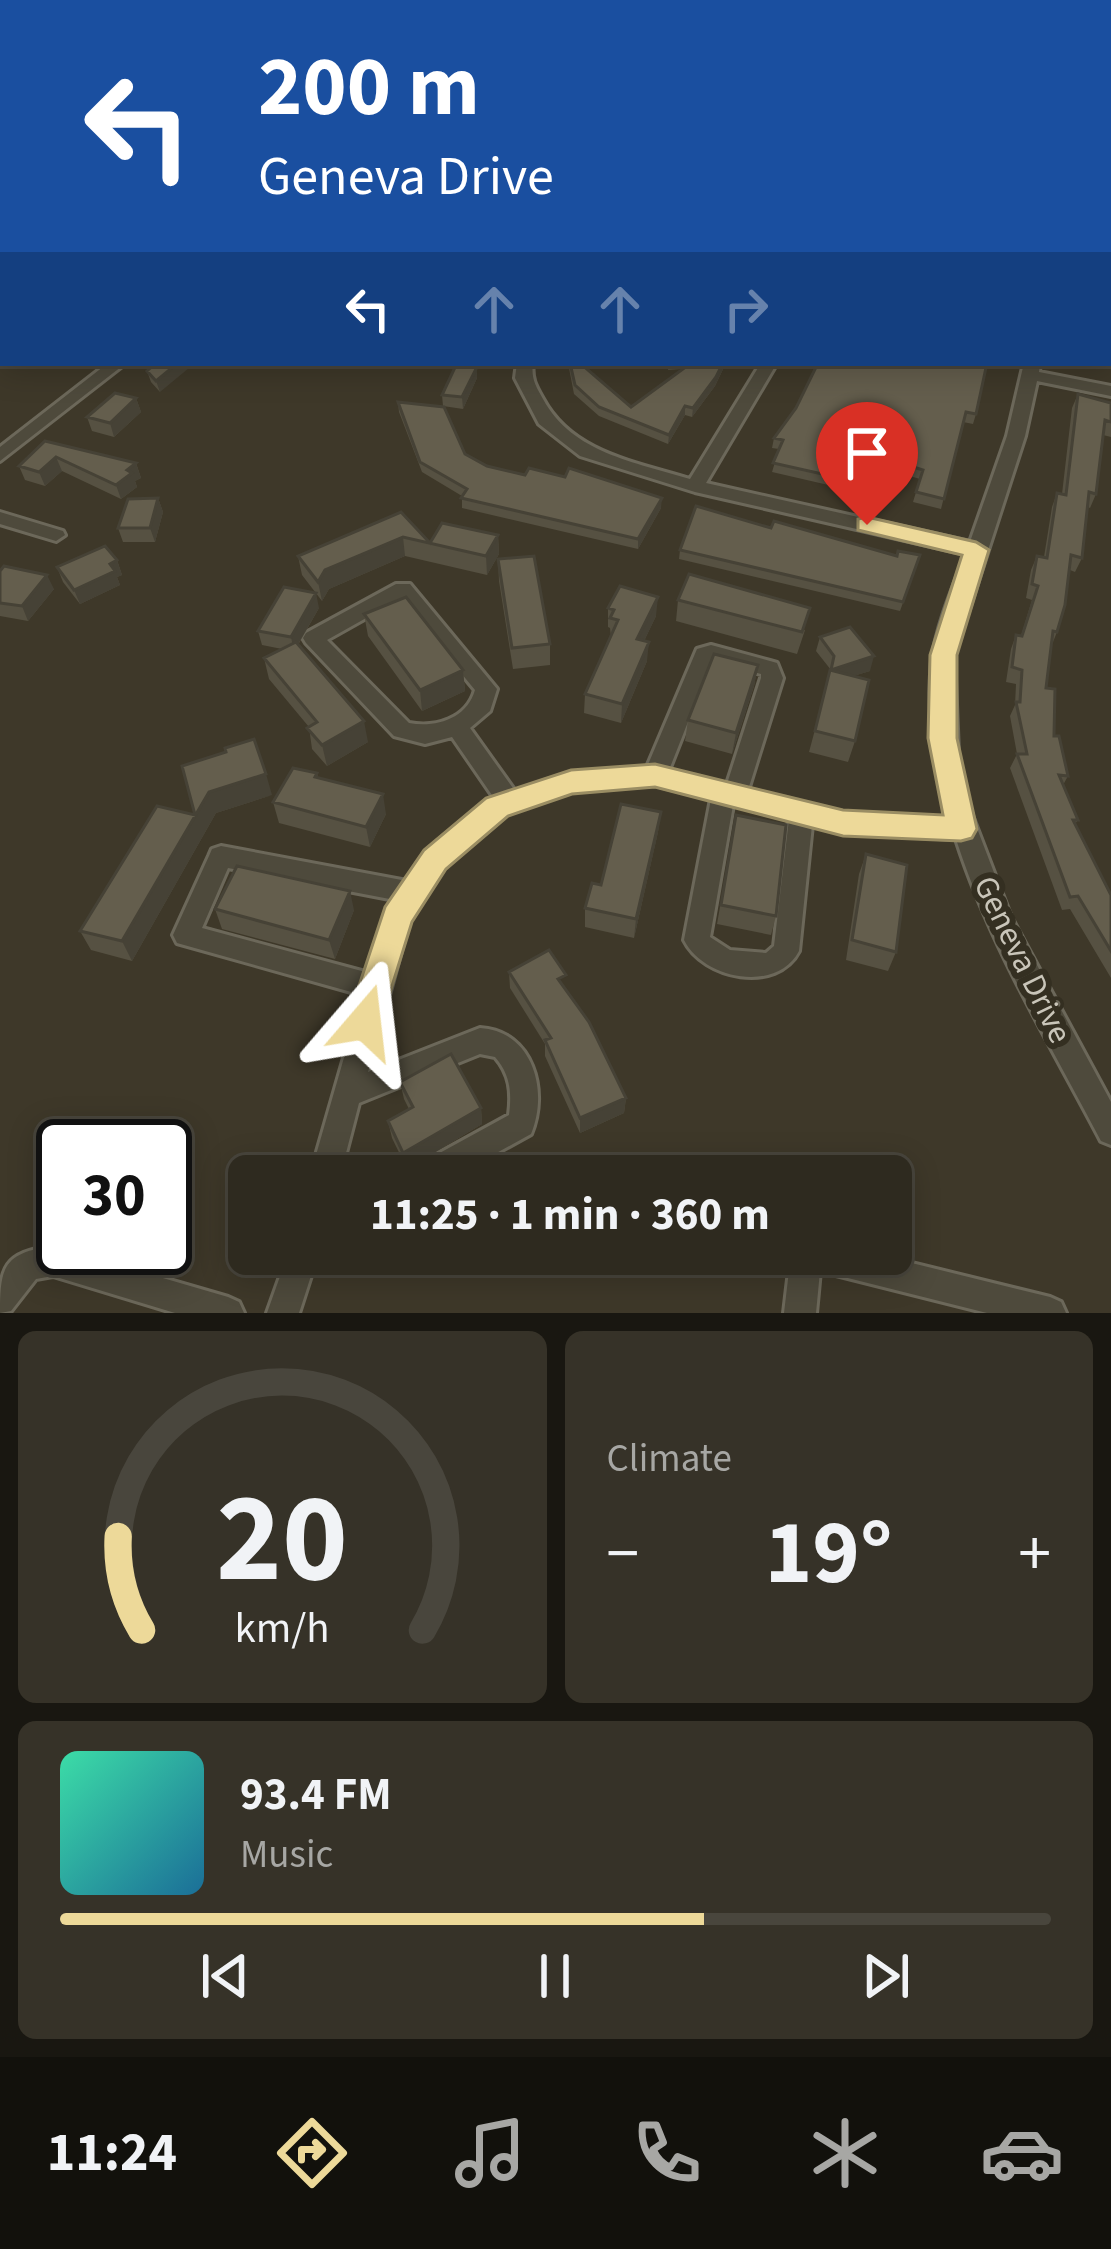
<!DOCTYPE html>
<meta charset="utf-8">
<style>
body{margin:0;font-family:"Source Sans 3",sans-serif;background:#363228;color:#f1f3f6;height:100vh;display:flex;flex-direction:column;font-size:45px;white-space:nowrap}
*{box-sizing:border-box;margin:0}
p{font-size:39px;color:#a7a7a4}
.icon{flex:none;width:66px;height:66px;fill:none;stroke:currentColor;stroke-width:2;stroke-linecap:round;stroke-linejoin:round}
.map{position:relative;height:1313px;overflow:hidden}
.drawer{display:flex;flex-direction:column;gap:18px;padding:18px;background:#191711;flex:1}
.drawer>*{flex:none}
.guide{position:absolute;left:0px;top:0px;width:1113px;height:366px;box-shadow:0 6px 30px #0003,0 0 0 3px #49463d;background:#1a4fa0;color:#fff;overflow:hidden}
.speed{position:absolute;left:36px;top:1119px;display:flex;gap:24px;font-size:60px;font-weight:700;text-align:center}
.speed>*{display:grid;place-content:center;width:156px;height:156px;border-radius:50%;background:#2e2a1f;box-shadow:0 6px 30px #0003,0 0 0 3px #49463d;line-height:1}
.speed .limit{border:6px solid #111;border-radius:18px;background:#fff;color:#111}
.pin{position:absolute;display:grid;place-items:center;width:102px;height:102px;color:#fff;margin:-123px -51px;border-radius:50% 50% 50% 0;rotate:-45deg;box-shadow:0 0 12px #0007}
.pin .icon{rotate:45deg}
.me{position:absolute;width:132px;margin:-66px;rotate:17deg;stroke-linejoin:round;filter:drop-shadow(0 0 9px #0008)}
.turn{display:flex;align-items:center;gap:42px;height:252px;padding:0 60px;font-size:54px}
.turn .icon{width:156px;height:156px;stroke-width:2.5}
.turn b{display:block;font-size:84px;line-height:102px}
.lanes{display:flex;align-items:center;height:114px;padding:0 60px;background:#0003;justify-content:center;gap:60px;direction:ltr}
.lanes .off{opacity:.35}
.big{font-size:90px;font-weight:700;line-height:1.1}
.drawer .tile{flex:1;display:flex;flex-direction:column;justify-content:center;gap:18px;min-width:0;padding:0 42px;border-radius:18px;background:#363228}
.drawer .dial{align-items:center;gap:0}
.dial svg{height:312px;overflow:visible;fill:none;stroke:#49463d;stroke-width:7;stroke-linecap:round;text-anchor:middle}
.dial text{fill:#f1f3f6;stroke:none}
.song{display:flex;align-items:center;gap:36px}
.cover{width:144px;height:144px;border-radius:18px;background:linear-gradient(135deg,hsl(160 70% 55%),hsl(200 70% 35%))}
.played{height:12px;border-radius:6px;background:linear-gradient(90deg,#edd999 65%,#49463d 65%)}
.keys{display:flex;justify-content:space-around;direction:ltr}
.heat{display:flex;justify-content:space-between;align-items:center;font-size:66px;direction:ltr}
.drawer .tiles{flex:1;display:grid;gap:18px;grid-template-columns:1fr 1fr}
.tile:last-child{grid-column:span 2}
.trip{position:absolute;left:228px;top:1155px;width:684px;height:120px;border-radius:18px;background:#2e2a1f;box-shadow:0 6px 30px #0003,0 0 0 3px #49463d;font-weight:700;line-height:120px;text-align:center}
.menu{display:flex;height:192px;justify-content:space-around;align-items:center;background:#12110c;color:#a7a7a4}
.menu .icon{width:84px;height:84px}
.menu .current{color:#edd999}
.menu b{font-size:54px;color:#f1f3f6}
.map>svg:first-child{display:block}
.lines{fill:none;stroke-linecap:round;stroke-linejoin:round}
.minor-casing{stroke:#6c685a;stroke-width:6}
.minor{fill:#4e4a3c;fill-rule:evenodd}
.wall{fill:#565142}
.shaded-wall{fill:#464236}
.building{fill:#645e4d;stroke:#464236;stroke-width:3}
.route{fill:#edd999;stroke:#9a8d63;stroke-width:3}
.labels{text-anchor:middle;stroke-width:12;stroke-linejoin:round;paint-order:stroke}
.street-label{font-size:33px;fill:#c9c5b9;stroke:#342f21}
</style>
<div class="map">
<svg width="1111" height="1313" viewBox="0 0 1111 1313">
<rect width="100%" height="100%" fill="#3e3829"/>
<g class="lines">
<g class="minor-casing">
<path id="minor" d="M 927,0 L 937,0 L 938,3 L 928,3 Z
M 0,45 L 3,45 L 3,51 L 0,51 Z
M 3,118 L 3,127 L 0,128 L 0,119 Z
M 1110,180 L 1111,180 L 1111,188 L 1110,188 Z
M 0,218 L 3,219 L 3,227 L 0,226 Z
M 1110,266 L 1111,266 L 1111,274 L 1110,274 Z
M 108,363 L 126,363 L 0,461 L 0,447 Z
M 517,363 L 533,363 C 531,378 535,385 543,399 C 572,453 635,462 690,479 L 761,363 L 777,363 L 706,483 L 970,542 L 1007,436 L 1024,363 L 1040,363 L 1039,372 L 1111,386 L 1111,396 L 1037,381 L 1025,436 L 954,655 L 958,753 L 970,810 L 1011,917 L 1111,1102 L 1111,1145 L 1101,1141 C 1049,1042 990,945 956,839 L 843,833 L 812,825 L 799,951 C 777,994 703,979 684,940 L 711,799 L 655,785 L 571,791 L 505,814 L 444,867 L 409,922 L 368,1072 L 480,1028 C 533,1031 549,1091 531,1134 L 455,1176 L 411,1176 L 416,1166 L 509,1115 C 512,1092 510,1074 495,1057 L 480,1054 L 359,1103 L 340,1176 L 310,1176 L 362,995 L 177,943 L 173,935 L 209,856 L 212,849 L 221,846 L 407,881 L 426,853 L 494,798 L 452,737 L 425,744 L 394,736 L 306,643 L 303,638 L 306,633 L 396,584 L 410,584 L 497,689 L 490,711 L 470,728 L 515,791 L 571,773 L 647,767 L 697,649 L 711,645 L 770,661 L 777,663 L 783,678 L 748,790 L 843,813 L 950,819 C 935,771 927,711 932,661 C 937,625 953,588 966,554 L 695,492 L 580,456 L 539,424 L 515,378 ZM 400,599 L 475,690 C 467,719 435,728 409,723 L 327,640 ZM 712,661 L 761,674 L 761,678 L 727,784 L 669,770 ZM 733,805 L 789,819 L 774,946 L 766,953 L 730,950 L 710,937 ZM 228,868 L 395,900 L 384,918 L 369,973 L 202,928 Z
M 0,512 L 63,531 L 65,535 L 56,541 L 0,524 Z
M 53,1246 L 228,1297 L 239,1302 L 244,1313 L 175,1313 L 53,1276 L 36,1279 L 11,1311 L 0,1313 C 0,1266 4,1253 53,1246 Z
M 288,1254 L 318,1254 L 299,1313 L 267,1313 Z
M 791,1254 L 875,1254 L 1050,1297 L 1061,1302 L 1066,1313 L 987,1313 L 820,1271 L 816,1313 L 784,1313 Z"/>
</g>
<use href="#minor" class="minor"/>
</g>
<path class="wall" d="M 156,363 L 160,392 L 151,382 L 147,371 Z
M 443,363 L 477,363 L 475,366 L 477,378 L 463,409 L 443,406 L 442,395 L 456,365 Z
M 568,363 L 580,363 L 631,407 L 682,369 L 668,370 L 669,363 L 726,363 L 715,386 L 692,417 L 685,415 L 668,444 L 599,416 L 574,394 Z
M 818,363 L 976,414 L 973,424 L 963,422 L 941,509 L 913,502 L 920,479 L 889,470 L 882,490 L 840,480 L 837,487 L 772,472 L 779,449 L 772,448 L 774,438 L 796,408 Z
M 1078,394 L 1111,403 L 1111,437 L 1103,435 L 1096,494 L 1090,508 L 1088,507 L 1082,558 L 1075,572 L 1070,570 L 1057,632 L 1051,647 L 1046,688 L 1054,736 L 1068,776 L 1063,785 L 1078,820 L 1075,824 L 1111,895 L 1111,978 L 1070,909 L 1062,910 L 1010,768 L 1017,754 L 1010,716 L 1015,705 L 1016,684 L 1006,682 L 1011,649 L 1016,635 L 1021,636 L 1032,600 L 1026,598 L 1031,570 L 1037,556 L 1044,557 L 1052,507 L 1057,493 L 1062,494 L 1072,408 Z
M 136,398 L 141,412 L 114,437 L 92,431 L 87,417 Z
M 398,402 L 465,454 L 487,466 L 661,508 L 638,549 L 462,508 L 462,496 L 422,472 L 399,412 Z
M 45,441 L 136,463 L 141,478 L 135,481 L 137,487 L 121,499 L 62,471 L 45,486 L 25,480 L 19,466 Z
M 158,498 L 163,512 L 155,542 L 123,542 L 118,528 Z
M 401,512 L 430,543 L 498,535 L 499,554 L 487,575 L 405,556 L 329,589 L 322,601 L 302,575 L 298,556 Z
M 771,528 L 897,556 L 920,555 L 900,611 L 679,559 L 680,550 Z
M 498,559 L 550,644 L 550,665 L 513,669 L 499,581 Z
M 117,560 L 122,575 L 117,577 L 120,585 L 80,604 L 63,582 L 57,567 Z
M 0,571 L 54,589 L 28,621 L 0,616 Z
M 678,600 L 805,630 L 797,654 L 676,621 Z
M 319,608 L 298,645 L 368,742 L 327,766 L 312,749 L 309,727 L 269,679 L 264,658 L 282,649 L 262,645 L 258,631 Z
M 608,608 L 656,616 L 644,641 L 647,661 L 621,723 L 584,713 L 585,694 L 611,637 L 610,628 L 608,627 Z
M 364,614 L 463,670 L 465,691 L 422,711 L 368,636 Z
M 820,637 L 870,671 L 853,676 L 855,741 L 848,762 L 809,752 L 831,670 L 816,651 Z
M 758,665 L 754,686 L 732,754 L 685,741 L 688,720 Z
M 317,773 L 318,778 L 386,814 L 370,847 L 279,823 L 273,802 Z
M 272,795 L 216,813 L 132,961 L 91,950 L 80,931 L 195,815 Z
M 661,812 L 658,832 L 634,938 L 585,927 L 585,908 L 601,885 Z
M 736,815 L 776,916 L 771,935 L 717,924 Z
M 866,854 L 896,952 L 888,971 L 846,960 L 859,874 Z
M 215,909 L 354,910 L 335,959 L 222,929 Z
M 509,972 L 565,989 L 626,1098 L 624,1113 L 580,1133 L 545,1056 L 545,1044 L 510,988 Z
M 400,1082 L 481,1108 L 482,1124 L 407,1169 L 392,1138 L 388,1121 L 409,1109 L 404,1099 Z"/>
<path class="shaded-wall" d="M 207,0 L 226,0 L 221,3 L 202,3 Z
M 178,363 L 195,363 L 160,392 L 156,381 Z
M 723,363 L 726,363 L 715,386 L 692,417 L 693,408 Z
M 477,367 L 477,378 L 463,409 L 462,397 Z
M 136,398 L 141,412 L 114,437 L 110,423 Z
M 685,406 L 685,415 L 668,444 L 669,435 Z
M 56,457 L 62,471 L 45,486 L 39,472 Z
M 136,463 L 141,478 L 135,481 L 137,487 L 121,499 L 116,485 L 127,470 Z
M 158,498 L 163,512 L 155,542 L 150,528 Z
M 662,498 L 661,508 L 638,549 L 638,539 Z
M 498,535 L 499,554 L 487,575 L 486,556 Z
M 403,537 L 405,556 L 329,589 L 322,601 L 318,582 L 325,570 Z
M 117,560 L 122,575 L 117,577 L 120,585 L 80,604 L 74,590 Z
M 47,575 L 54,589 L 28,621 L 22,606 Z
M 316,593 L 319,608 L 294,651 L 291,637 Z
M 658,597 L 656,616 L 636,658 L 637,639 Z
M 649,642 L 647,661 L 621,723 L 622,704 Z
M 874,656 L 870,671 L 827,684 L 831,670 Z
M 758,665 L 754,686 L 732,754 L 736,733 Z
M 463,670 L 465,691 L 422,711 L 420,690 Z
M 364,721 L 368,742 L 327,766 L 322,745 Z
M 266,774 L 272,795 L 216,813 L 132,961 L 122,941 L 209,792 Z
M 383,794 L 386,814 L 370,847 L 366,827 Z
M 661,812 L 658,832 L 634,938 L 636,919 Z
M 350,891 L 354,910 L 335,959 L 329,940 Z
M 626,1098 L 624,1113 L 580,1133 L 580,1118 Z
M 481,1108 L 482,1124 L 407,1169 L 403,1153 Z"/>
<path class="building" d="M 650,0 L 679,0 L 678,3 L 649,3 Z
M 156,363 L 178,363 L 156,381 L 147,371 Z
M 457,363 L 477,367 L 462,397 L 442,395 Z
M 570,363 L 580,363 L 631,407 L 691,363 L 723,363 L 716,377 L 693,408 L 685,406 L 669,435 L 599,407 L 575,385 Z
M 818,363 L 987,363 L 976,414 L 966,412 L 944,499 L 916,492 L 923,470 L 891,460 L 885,480 L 842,470 L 840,478 L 773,463 L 783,440 L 774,438 L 796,408 Z
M 115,393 L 136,398 L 110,423 L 87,417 Z
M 1078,394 L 1111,403 L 1111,422 L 1105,420 L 1096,494 L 1089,492 L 1082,558 L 1071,555 L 1065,605 L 1057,632 L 1053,631 L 1046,688 L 1055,689 L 1054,736 L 1059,736 L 1068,776 L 1059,775 L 1078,820 L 1073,820 L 1111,895 L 1111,951 L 1078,896 L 1070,897 L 1017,754 L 1027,754 L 1016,702 L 1020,702 L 1022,670 L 1012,667 L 1016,635 L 1022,636 L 1038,586 L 1032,584 L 1037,556 L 1047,558 L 1057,493 L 1066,495 Z
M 398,402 L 444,407 L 465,454 L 487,466 L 525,475 L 529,468 L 565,477 L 569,468 L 662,498 L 638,539 L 461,498 L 467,489 L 420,462 Z
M 45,441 L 136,463 L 127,470 L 132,473 L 116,485 L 56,457 L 39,472 L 19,466 Z
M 158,498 L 150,528 L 118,528 L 128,499 Z
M 696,506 L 771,528 L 774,521 L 897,556 L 898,551 L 920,555 L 903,602 L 680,550 Z
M 401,512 L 430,543 L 442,523 L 498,535 L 486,556 L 403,537 L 325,570 L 318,582 L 298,556 Z
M 105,546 L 117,560 L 110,564 L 115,571 L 74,590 L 57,567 Z
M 534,556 L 550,644 L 512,648 L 498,559 Z
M 4,566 L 47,575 L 22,606 L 0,603 L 0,571 Z
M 689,574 L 810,608 L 802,632 L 678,600 Z
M 620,586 L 658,597 L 637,639 L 649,642 L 622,704 L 585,694 L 618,620 L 610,618 L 614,610 L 608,608 Z
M 284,587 L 316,593 L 291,637 L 258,631 Z
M 406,597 L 463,670 L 420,690 L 364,614 Z
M 850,627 L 874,656 L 831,670 L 834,656 L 820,637 Z
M 296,642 L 364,721 L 322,745 L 307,728 L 317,722 L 264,658 Z
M 714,654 L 758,665 L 736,733 L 688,720 Z
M 830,670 L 869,680 L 855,741 L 815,731 Z
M 254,739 L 266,774 L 209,792 L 122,941 L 80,931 L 157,806 L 195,815 L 182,766 L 226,752 L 225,748 Z
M 293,768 L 317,773 L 315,777 L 383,794 L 366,827 L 273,802 Z
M 621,804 L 661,812 L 636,919 L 585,908 L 592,883 L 601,885 Z
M 736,815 L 786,825 L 776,916 L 721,905 Z
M 866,854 L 907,865 L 896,952 L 852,940 Z
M 237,866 L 350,891 L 329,940 L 215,909 Z
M 549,950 L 566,975 L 558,979 L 589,1022 L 626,1098 L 580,1118 L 545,1040 L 551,1038 L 509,972 Z
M 451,1054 L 481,1108 L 403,1153 L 388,1121 L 413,1107 L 400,1082 Z"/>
<path class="route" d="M 867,517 L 976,542 L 989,550 L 957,655 L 957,738 L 977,829 L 972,838 L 961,841 L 843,836 L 655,787 L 572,794 L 508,816 L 446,869 L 412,922 L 377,1034 L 365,1039 L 352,1034 L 347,1022 L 385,907 L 424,850 L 486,798 L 571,770 L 655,764 L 843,810 L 943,815 L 928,738 L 930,655 L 962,555 L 858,530 L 858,519 Z"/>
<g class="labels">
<g class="street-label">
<text transform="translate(1024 959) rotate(64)" y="12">Geneva Drive</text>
</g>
</g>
</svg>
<div class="speed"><div class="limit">30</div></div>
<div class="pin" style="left:867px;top:525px;background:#d93025"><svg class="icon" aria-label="arrive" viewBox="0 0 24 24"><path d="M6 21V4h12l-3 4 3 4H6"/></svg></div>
<svg class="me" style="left:365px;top:1022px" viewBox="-20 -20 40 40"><path d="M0-17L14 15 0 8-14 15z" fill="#edd999" stroke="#fff" stroke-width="4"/></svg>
<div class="trip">11:25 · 1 min · 360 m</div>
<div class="guide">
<div class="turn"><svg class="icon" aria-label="left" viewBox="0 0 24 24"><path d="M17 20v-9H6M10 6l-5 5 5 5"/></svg><div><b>200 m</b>Geneva Drive</div></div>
<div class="lanes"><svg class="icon" aria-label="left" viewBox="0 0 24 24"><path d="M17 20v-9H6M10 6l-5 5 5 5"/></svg><svg class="icon off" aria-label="ahead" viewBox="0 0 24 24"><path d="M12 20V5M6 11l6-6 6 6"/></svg><svg class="icon off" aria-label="ahead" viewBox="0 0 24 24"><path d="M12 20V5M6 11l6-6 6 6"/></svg><svg class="icon off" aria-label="right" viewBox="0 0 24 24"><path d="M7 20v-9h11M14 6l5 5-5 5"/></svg></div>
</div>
</div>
<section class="drawer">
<div class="tiles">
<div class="tile dial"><svg viewBox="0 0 100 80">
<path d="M14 69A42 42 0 1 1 86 69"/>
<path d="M14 69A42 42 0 0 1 8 45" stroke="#edd999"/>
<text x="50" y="56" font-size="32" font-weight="700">20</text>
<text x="50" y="72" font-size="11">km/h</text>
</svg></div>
<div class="tile"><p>Climate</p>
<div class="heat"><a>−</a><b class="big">19°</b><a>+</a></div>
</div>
<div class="tile">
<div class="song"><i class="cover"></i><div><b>93.4 FM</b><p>Music</p></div></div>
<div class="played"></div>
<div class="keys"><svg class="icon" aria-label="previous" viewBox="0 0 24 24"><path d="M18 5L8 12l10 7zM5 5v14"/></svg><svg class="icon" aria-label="pause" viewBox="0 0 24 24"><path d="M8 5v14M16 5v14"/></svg><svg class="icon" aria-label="next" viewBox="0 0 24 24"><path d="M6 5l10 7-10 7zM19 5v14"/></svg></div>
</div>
</div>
</section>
<nav class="menu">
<b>11:24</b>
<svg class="icon current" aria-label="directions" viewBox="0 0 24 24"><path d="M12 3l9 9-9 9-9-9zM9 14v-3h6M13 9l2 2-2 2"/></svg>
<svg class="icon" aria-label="music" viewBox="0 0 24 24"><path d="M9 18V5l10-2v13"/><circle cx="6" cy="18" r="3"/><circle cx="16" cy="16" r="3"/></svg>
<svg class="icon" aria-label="phone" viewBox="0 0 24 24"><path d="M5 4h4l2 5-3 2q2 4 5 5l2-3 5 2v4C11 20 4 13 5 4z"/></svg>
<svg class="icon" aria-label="climate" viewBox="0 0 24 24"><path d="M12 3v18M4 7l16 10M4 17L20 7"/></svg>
<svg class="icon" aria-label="car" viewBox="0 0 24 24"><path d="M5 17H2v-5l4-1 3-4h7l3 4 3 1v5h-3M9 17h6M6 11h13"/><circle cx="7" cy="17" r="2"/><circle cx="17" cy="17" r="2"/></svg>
</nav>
